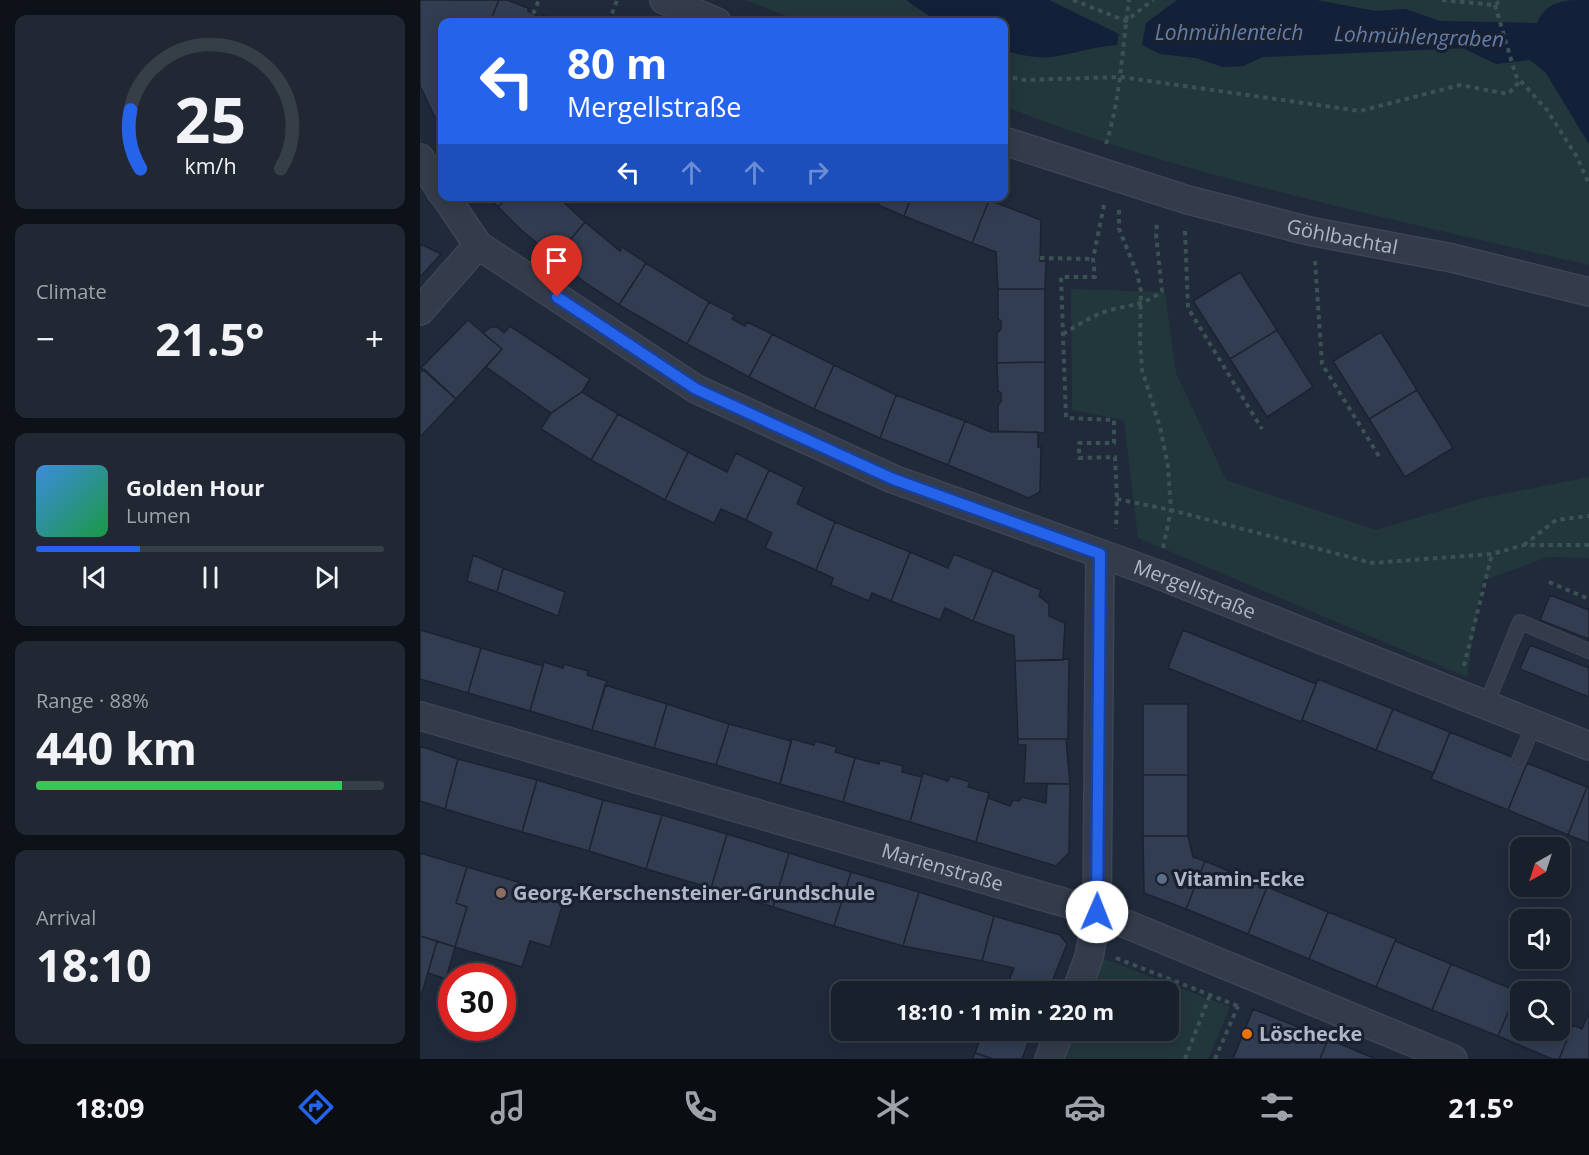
<!DOCTYPE html>
<meta charset="utf-8">
<style>
body{margin:0;font-family:"Open Sans",sans-serif;background:#212834;color:#f1f3f6;height:100vh;display:flex;flex-direction:column;font-size:22px;white-space:nowrap}
*{box-sizing:border-box;margin:0}
p{font-size:20px;color:#9fa3a9}
.icon{flex:none;width:33px;height:33px;fill:none;stroke:currentColor;stroke-width:2;stroke-linecap:round;stroke-linejoin:round}
.map{position:relative;flex:1;overflow:hidden}
.sheet{display:flex;flex-direction:column;gap:15px;padding:15px;background:#0d1218;width:420px}
.sheet>*{flex:none}
.top-card{position:absolute;left:18px;top:18px;width:570px;height:183px;border-radius:12px;box-shadow:0 3px 15px #0003,0 0 0 2px #363e48;background:#2563eb;color:#fff;overflow:hidden}
.needle{width:39px;rotate:219deg}
.tools{position:absolute;left:1090px;top:837px;display:grid;gap:12px}
.tools a{display:grid;place-items:center;width:60px;height:60px;border-radius:12px;background:#18202c;box-shadow:0 3px 15px #0003,0 0 0 2px #363e48;font-size:30px}
.speed{position:absolute;left:18px;top:963px;display:flex;gap:12px;font-size:30px;font-weight:700;text-align:center}
.speed>*{display:grid;place-content:center;width:78px;height:78px;border-radius:50%;background:#18202c;box-shadow:0 3px 15px #0003,0 0 0 2px #363e48;line-height:1}
.speed .limit{border:9px solid #d22;background:#fff;color:#111}
.pin{position:absolute;display:grid;place-items:center;width:51px;height:51px;color:#fff;margin:-62px -26px;border-radius:50% 50% 50% 0;rotate:-45deg;box-shadow:0 0 6px #0007}
.pin .icon{rotate:45deg}
.me{position:absolute;width:66px;margin:-33px;rotate:1deg;stroke-linejoin:round;filter:drop-shadow(0 0 4px #0008)}
.turn{display:flex;align-items:center;gap:21px;height:126px;padding:0 30px;font-size:27px}
.turn .icon{width:78px;height:78px;stroke-width:2.5}
.turn b{display:block;font-size:42px;line-height:51px}
.lanes{display:flex;align-items:center;height:57px;padding:0 30px;background:#0003;justify-content:center;gap:30px;direction:ltr}
.lanes .off{opacity:.35}
.big{font-size:45px;font-weight:700;line-height:1.1}
.sheet .card{flex:1;display:flex;flex-direction:column;justify-content:center;gap:9px;min-width:0;padding:0 21px;border-radius:12px;background:#212834}
.sheet .dial{align-items:center;gap:0}
.dial svg{height:156px;overflow:visible;fill:none;stroke:#363e48;stroke-width:7;stroke-linecap:round;text-anchor:middle}
.dial text{fill:#f1f3f6;stroke:none}
.song{display:flex;align-items:center;gap:18px}
.cover{width:72px;height:72px;border-radius:9px;background:linear-gradient(135deg,hsl(210 70% 55%),hsl(140 70% 35%))}
.played{height:6px;border-radius:3px;background:linear-gradient(90deg,#2563eb 30%,#363e48 30%)}
.keys{display:flex;justify-content:space-around;direction:ltr}
.heat{display:flex;justify-content:space-between;align-items:center;font-size:33px;direction:ltr}
.charge{height:9px;border-radius:4px;background:linear-gradient(90deg,#34c759 88%,#363e48 0)}
.trip{position:absolute;left:411px;top:981px;width:348px;height:60px;border-radius:12px;background:#18202c;box-shadow:0 3px 15px #0003,0 0 0 2px #363e48;font-weight:700;line-height:60px;text-align:center}
.tabs{display:flex;height:96px;justify-content:space-around;align-items:center;background:#0a0d12;color:#9fa3a9}
.tabs .icon{width:42px;height:42px}
.tabs .selected{color:#2563eb}
.tabs b{font-size:27px;color:#f1f3f6}
main{display:flex;flex:1;min-height:0}
.map>svg:first-child{display:block}
.green{fill:#22373c}
.water{fill:#132039}
.building{fill:#323d52;stroke:#1b2332;stroke-width:1.5}
.lines{fill:none;stroke-linecap:round;stroke-linejoin:round}
.service-casing{stroke:#3d4554;stroke-width:16}
.minor-casing{stroke:#3d4554;stroke-width:30}
.path{stroke:#3b5154;stroke-width:4;stroke-dasharray:4.5 4.5;stroke-linecap:butt}
.service{stroke:#343c4b;stroke-width:14}
.minor{stroke:#343c4b;stroke-width:27}
.route-casing{stroke:#184099;stroke-width:15}
.route{stroke:#2563eb;stroke-width:10}
.service-dot{fill:#5c6f8a;stroke:#192130;stroke-width:2}
.education-dot{fill:#8d6e63;stroke:#192130;stroke-width:2}
.food-dot{fill:#e8710a;stroke:#192130;stroke-width:2}
.labels{text-anchor:middle;stroke-width:6;stroke-linejoin:round;paint-order:stroke}
.street-label{font-size:20px;fill:#afb6c7;stroke:#192130}
.poi-label{font-size:20px;font-weight:bold;fill:#afb6c7;stroke:#192130;text-anchor:start}
.water-label{font-size:21px;font-style:italic;fill:#657da9;stroke:#192130}
</style>
<main>
<section class="sheet">
<div class="card dial"><svg viewBox="0 0 100 80">
<path d="M14 69A42 42 0 1 1 86 69"/>
<path d="M14 69A42 42 0 0 1 9 39" stroke="#2563eb"/>
<text x="50" y="56" font-size="32" font-weight="700">25</text>
<text x="50" y="72" font-size="11">km/h</text>
</svg></div>
<div class="card"><p>Climate</p>
<div class="heat"><a>−</a><b class="big">21.5°</b><a>+</a></div>
</div>
<div class="card">
<div class="song"><i class="cover"></i><div><b>Golden Hour</b><p>Lumen</p></div></div>
<div class="played"></div>
<div class="keys"><svg class="icon" aria-label="previous" viewBox="0 0 24 24"><path d="M18 5L8 12l10 7zM5 5v14"/></svg><svg class="icon" aria-label="pause" viewBox="0 0 24 24"><path d="M8 5v14M16 5v14"/></svg><svg class="icon" aria-label="next" viewBox="0 0 24 24"><path d="M6 5l10 7-10 7zM19 5v14"/></svg></div>
</div>
<div class="card"><p>Range · 88%</p><b class="big">440 km</b><div class="charge"></div></div>
<div class="card"><p>Arrival</p><b class="big">18:10</b></div>
</section>
<div class="map">
<svg width="1169" height="1059" viewBox="0 0 1169 1059">
<rect width="100%" height="100%" fill="#202a3b"/>
<path class="green" d="M 326,0 L 486,0 L 518,22 L 381,22 Z
M 629,0 L 757,0 L 726,23 L 740,54 L 776,58 L 803,67 L 823,66 L 843,57 L 1043,48 L 1076,64 L 1110,60 L 1126,73 L 1169,144 L 1169,265 C 1045,236 921,209 799,176 C 726,156 654,134 584,106 L 584,50 C 599,55 615,58 631,57 C 654,54 674,46 697,45 L 648,9 Z
M 896,0 L 1153,0 C 1136,3 1124,5 1117,23 L 1020,21 L 985,9 L 955,11 Z
M 651,289 L 745,292 L 756,373 L 806,480 L 956,530 L 1063,498 L 1169,477 L 1169,558 L 1128,557 L 1062,581 L 1047,677 L 718,538 L 704,420 L 652,410 Z
M 679,957 L 810,1007 L 788,1059 L 640,1059 L 651,1031 L 748,1030 L 748,992 L 666,991 Z"/>
<path class="water" d="M 486,0 L 629,0 L 699,34 L 697,45 C 674,46 654,54 631,57 C 615,58 599,55 584,50 L 584,22 L 518,22 Z
M 757,0 L 896,0 L 955,11 L 985,9 L 1020,21 L 1117,23 C 1128,0 1144,0 1169,0 L 1169,144 L 1126,73 L 1110,60 L 1076,64 L 1043,48 L 843,57 L 823,66 L 803,67 L 776,58 L 740,54 L 722,45 L 726,23 Z"/>
<path class="building" d="M 0,0 L 79,0 L 70,22 L 22,22 L 22,132 L 0,86 Z
M 79,0 L 87,0 L 108,8 L 108,11 L 113,14 L 120,17 L 123,15 L 141,22 L 70,22 Z
M 68,196 L 89,196 L 78,207 Z
M 89,196 L 137,196 L 165,222 L 135,258 L 100,229 L 78,207 Z
M 437,196 L 492,196 L 484,216 L 458,205 L 459,203 L 447,198 L 447,200 Z
M 492,196 L 560,196 L 569,200 L 552,243 L 484,216 Z
M 569,200 L 621,220 L 620,261 L 626,261 L 625,289 L 578,289 L 576,252 L 552,243 Z
M 165,222 L 200,251 L 202,247 L 226,263 L 199,305 L 167,284 L 135,258 Z
M 0,244 L 21,254 L 0,277 Z
M 226,263 L 289,302 L 267,344 L 199,305 Z
M 820,272 L 857,330 L 810,359 L 773,301 Z
M 578,289 L 625,289 L 625,362 L 577,363 L 577,333 L 581,329 L 581,321 L 578,319 Z
M 289,302 L 315,315 L 312,319 L 325,326 L 327,322 L 352,334 L 329,377 L 267,344 Z
M 48,320 L 82,349 L 36,399 L 1,368 Z
M 90,326 L 170,379 L 162,392 L 131,413 L 66,367 L 82,349 L 63,333 L 71,327 L 77,327 L 84,333 Z
M 857,330 L 893,387 L 847,417 L 810,359 Z
M 961,332 L 997,390 L 949,419 L 913,361 Z
M 352,334 L 414,365 L 394,409 L 329,377 Z
M 625,362 L 625,433 L 578,431 L 578,405 L 581,402 L 581,393 L 578,391 L 577,363 Z
M 414,365 L 476,395 L 460,438 L 394,409 Z
M 4,369 L 36,399 L 0,437 L 0,373 Z
M 997,390 L 1033,448 L 985,477 L 949,419 Z
M 162,392 L 198,414 L 171,460 L 121,429 L 131,413 Z
M 476,395 L 545,421 L 528,465 L 460,438 Z
M 198,414 L 268,452 L 245,500 L 171,460 Z
M 545,421 L 571,432 L 618,432 L 618,447 L 621,447 L 620,492 L 609,498 L 528,465 Z
M 268,452 L 307,472 L 316,453 L 349,470 L 326,520 L 301,509 L 294,523 L 245,500 Z
M 349,470 L 384,487 L 377,504 L 415,522 L 396,570 L 345,548 L 352,533 L 326,520 Z
M 415,522 L 490,552 L 471,601 L 452,593 L 449,601 L 411,585 L 413,578 L 396,570 Z
M 490,552 L 528,568 L 534,554 L 573,570 L 553,621 L 525,608 L 520,620 L 471,601 Z
M 53,555 L 83,568 L 77,592 L 47,581 Z
M 83,568 L 145,592 L 138,616 L 77,592 Z
M 573,570 L 621,590 L 619,596 L 629,604 L 629,616 L 645,623 L 643,660 L 595,661 L 594,636 L 553,621 Z
M 1130,595 L 1169,610 L 1169,639 L 1120,620 Z
M 0,630 L 61,648 L 48,693 L 0,679 Z
M 763,630 L 896,684 L 881,722 L 748,668 Z
M 1110,645 L 1169,668 L 1169,697 L 1100,669 Z
M 61,648 L 123,666 L 110,711 L 48,693 Z
M 649,659 L 648,739 L 598,739 L 595,661 Z
M 124,662 L 143,668 L 144,664 L 168,671 L 167,675 L 187,681 L 172,730 L 110,711 Z
M 898,679 L 973,709 L 956,750 L 882,720 Z
M 185,685 L 247,704 L 234,748 L 172,730 Z
M 247,704 L 309,724 L 296,765 L 234,748 Z
M 723,704 L 768,704 L 768,775 L 723,775 Z
M 973,709 L 1030,732 L 1014,773 L 956,750 Z
M 309,724 L 371,741 L 360,784 L 296,765 Z
M 1030,732 L 1107,763 L 1088,810 L 1011,779 Z
M 372,739 L 394,745 L 395,741 L 417,747 L 415,752 L 435,758 L 423,802 L 360,784 Z
M 598,739 L 646,739 L 650,784 L 604,783 L 606,745 L 598,745 Z
M 0,746 L 38,759 L 25,809 L 0,801 Z
M 435,758 L 459,764 L 460,760 L 483,766 L 482,772 L 502,777 L 490,822 L 423,802 Z
M 38,759 L 117,780 L 102,832 L 25,809 Z
M 1107,763 L 1167,787 L 1148,835 L 1088,810 Z
M 503,773 L 528,781 L 530,776 L 550,782 L 548,787 L 569,793 L 556,842 L 490,822 Z
M 723,775 L 768,775 L 768,836 L 723,836 Z
M 117,780 L 183,800 L 169,851 L 102,832 Z
M 627,784 L 650,784 L 649,853 L 636,866 L 556,842 L 568,798 L 590,806 L 593,800 L 599,801 L 602,797 L 626,803 Z
M 1167,787 L 1169,788 L 1169,843 L 1148,835 Z
M 183,800 L 242,815 L 226,869 L 169,851 Z
M 242,815 L 307,834 L 291,888 L 226,869 Z
M 307,834 L 369,853 L 353,907 L 291,888 Z
M 723,836 L 768,836 L 773,857 L 785,861 L 766,909 L 724,893 Z
M 0,853 L 47,867 L 36,903 L 47,907 L 35,947 L 0,936 Z
M 369,853 L 431,872 L 414,926 L 353,907 Z
M 785,861 L 847,887 L 828,934 L 766,909 Z
M 47,867 L 145,896 L 130,947 L 110,941 L 102,967 L 35,947 L 47,907 L 36,903 Z
M 431,872 L 499,892 L 483,946 L 414,926 Z
M 847,887 L 908,912 L 889,959 L 828,934 Z
M 499,892 L 574,916 L 562,961 L 483,946 Z
M 908,912 L 976,939 L 956,987 L 889,959 Z
M 574,916 L 640,935 L 647,944 L 628,992 L 594,992 L 586,988 L 594,968 L 562,961 Z
M 0,936 L 17,941 L 0,1000 Z
M 17,941 L 35,947 L 26,979 L 8,973 Z
M 975,941 L 1031,964 L 1012,1010 L 956,987 Z
M 1031,964 L 1097,991 L 1078,1036 L 1012,1010 Z
M 1097,991 L 1101,993 L 1101,1030 L 1140,1030 L 1140,1020 L 1153,1025 L 1139,1059 L 1132,1059 L 1078,1036 Z
M 833,1009 L 908,1039 L 900,1059 L 813,1059 Z
M 1169,1012 L 1169,1059 L 1139,1059 L 1153,1025 L 1162,1029 Z
M 563,1030 L 613,1030 L 602,1059 L 573,1059 L 555,1053 Z
M 908,1039 L 956,1059 L 900,1059 Z
M 555,1053 L 573,1059 L 552,1059 Z"/>
<g class="lines">
<g class="service-casing">
<path id="service" d="M 1066,705 L 1100,622 L 1169,651
M 1099,760 L 1114,724"/>
</g>
<g class="minor-casing">
<g id="minor">
<path d="M 244,0 L 297,22"/>
<path id="s1" d="M 584,141 L 768,200 L 889,231 L 1032,258 L 1169,292"/>
<path d="M 0,158 L 22,193"/>
<path id="s2" d="M 25,196 L 58,245 L 276,389 L 473,479 L 737,574 L 1169,746"/>
<path d="M 0,311 L 58,245"/>
<path id="s3" d="M 0,716 L 677,912 L 1033,1059"/>
<path d="M 656,992 L 669,957 L 677,912 L 680,554"/>
<path d="M 629,1059 L 640,1030"/>
</g>
</g>
<path class="path" d="M 653,0 L 706,21 L 733,0
M 1022,0 L 1075,5 L 1081,0
M 1075,5 L 1096,76 L 1127,110 L 1157,157 L 1169,184
M 113,14 L 119,0
M 189,22 L 197,0
M 584,76 L 605,80 L 701,77 L 940,111 L 1040,85 L 1088,94 L 1100,81
M 686,144 C 701,97 702,49 709,0
M 684,205 L 673,259 L 675,277 L 641,277 L 646,418 L 694,420 L 694,443 L 659,443 L 659,458 L 695,457 L 697,499 L 696,529
M 699,210 L 699,229 L 717,273 L 721,291 L 720,342 L 722,370 L 740,427 L 748,466 L 751,510 L 743,548
M 765,231 L 768,308 L 842,429
M 620,258 L 673,259
M 895,261 L 902,364 L 960,458
M 643,334 C 658,325 673,315 690,310 C 709,305 726,305 742,291 L 736,234 L 737,223
M 697,499 L 751,510 L 952,563 L 1072,554 L 1104,545 L 1169,545
M 1104,545 L 1136,520 L 1169,516
M 1129,582 L 1169,599
M 1044,666 L 1072,554
M 696,958 L 818,1006
M 765,1059 L 790,995
M 795,1059 L 818,1006"/>
<use href="#service" class="service"/>
<use href="#minor" class="minor"/>
</g>
<g class="lines">
<g class="route-casing">
<path id="route" d="M 137,297 L 276,389 L 473,479 L 680,554 L 677,912"/>
</g>
<use href="#route" class="route"/>
</g>
<circle class="service-dot" cx="742" cy="879" r="6"/>
<circle class="education-dot" cx="81" cy="893" r="6"/>
<circle class="food-dot" cx="827" cy="1034" r="6"/>
<g class="labels">
<g class="street-label">
<text dy="7" stroke="none"><textPath href="#s1" startOffset="352">Göhlbachtal</textPath></text>
<text dy="7" stroke="none"><textPath href="#s2" startOffset="858">Mergellstraße</textPath></text>
<text dy="7" stroke="none"><textPath href="#s3" startOffset="544">Marienstraße</textPath></text>
</g>
<g class="poi-label">
<text x="754" y="886">Vitamin-Ecke</text>
<text x="93" y="900">Georg-Kerschensteiner-Grundschule</text>
<text x="839" y="1041">Löschecke</text>
</g>
<g class="water-label">
<text x="809" y="40">Lohmühlenteich</text>
<text transform="translate(999 37) rotate(2)" y="7">Lohmühlengraben</text>
</g>
</g>
</svg>
<div class="tools">
<a><svg class="needle" viewBox="-14 -14 28 28"><path d="M0-13l5 13h-10z" fill="#e53935"/><path d="M0 13l5-13h-10z" fill="#9fa3a9"/></svg></a>
<a><svg class="icon" aria-label="sound" viewBox="0 0 24 24"><path d="M4 9h4l5-4v14l-5-4H4zM17 9q2 3 0 6"/></svg></a>
<a><svg class="icon" aria-label="search" viewBox="0 0 24 24"><circle cx="10" cy="10" r="6"/><path d="M15 15l6 6"/></svg></a>
</div>
<div class="speed"><div class="limit">30</div></div>
<div class="pin" style="left:137px;top:297px;background:#d93025"><svg class="icon" aria-label="arrive" viewBox="0 0 24 24"><path d="M6 21V4h12l-3 4 3 4H6"/></svg></div>
<svg class="me" style="left:677px;top:912px" viewBox="-20 -20 40 40"><circle r="19" fill="#fff"/><path d="M0-13L10 11 0 6-10 11z" fill="#2563eb"/></svg>
<div class="trip">18:10 · 1 min · 220 m</div>
<div class="top-card">
<div class="turn"><svg class="icon" aria-label="left" viewBox="0 0 24 24"><path d="M17 20v-9H6M10 6l-5 5 5 5"/></svg><div><b>80 m</b>Mergellstraße</div></div>
<div class="lanes"><svg class="icon" aria-label="left" viewBox="0 0 24 24"><path d="M17 20v-9H6M10 6l-5 5 5 5"/></svg><svg class="icon off" aria-label="ahead" viewBox="0 0 24 24"><path d="M12 20V5M6 11l6-6 6 6"/></svg><svg class="icon off" aria-label="ahead" viewBox="0 0 24 24"><path d="M12 20V5M6 11l6-6 6 6"/></svg><svg class="icon off" aria-label="right" viewBox="0 0 24 24"><path d="M7 20v-9h11M14 6l5 5-5 5"/></svg></div>
</div>
</div>
</main>
<nav class="tabs">
<b>18:09</b>
<svg class="icon selected" aria-label="directions" viewBox="0 0 24 24"><path d="M12 3l9 9-9 9-9-9zM9 14v-3h6M13 9l2 2-2 2"/></svg>
<svg class="icon" aria-label="music" viewBox="0 0 24 24"><path d="M9 18V5l10-2v13"/><circle cx="6" cy="18" r="3"/><circle cx="16" cy="16" r="3"/></svg>
<svg class="icon" aria-label="phone" viewBox="0 0 24 24"><path d="M5 4h4l2 5-3 2q2 4 5 5l2-3 5 2v4C11 20 4 13 5 4z"/></svg>
<svg class="icon" aria-label="climate" viewBox="0 0 24 24"><path d="M12 3v18M4 7l16 10M4 17L20 7"/></svg>
<svg class="icon" aria-label="car" viewBox="0 0 24 24"><path d="M5 17H2v-5l4-1 3-4h7l3 4 3 1v5h-3M9 17h6M6 11h13"/><circle cx="7" cy="17" r="2"/><circle cx="17" cy="17" r="2"/></svg>
<svg class="icon" aria-label="filters" viewBox="0 0 24 24"><path d="M4 7h16M4 17h16"/><circle cx="9" cy="7" r="2"/><circle cx="15" cy="17" r="2"/></svg>
<b>21.5°</b>
</nav>
